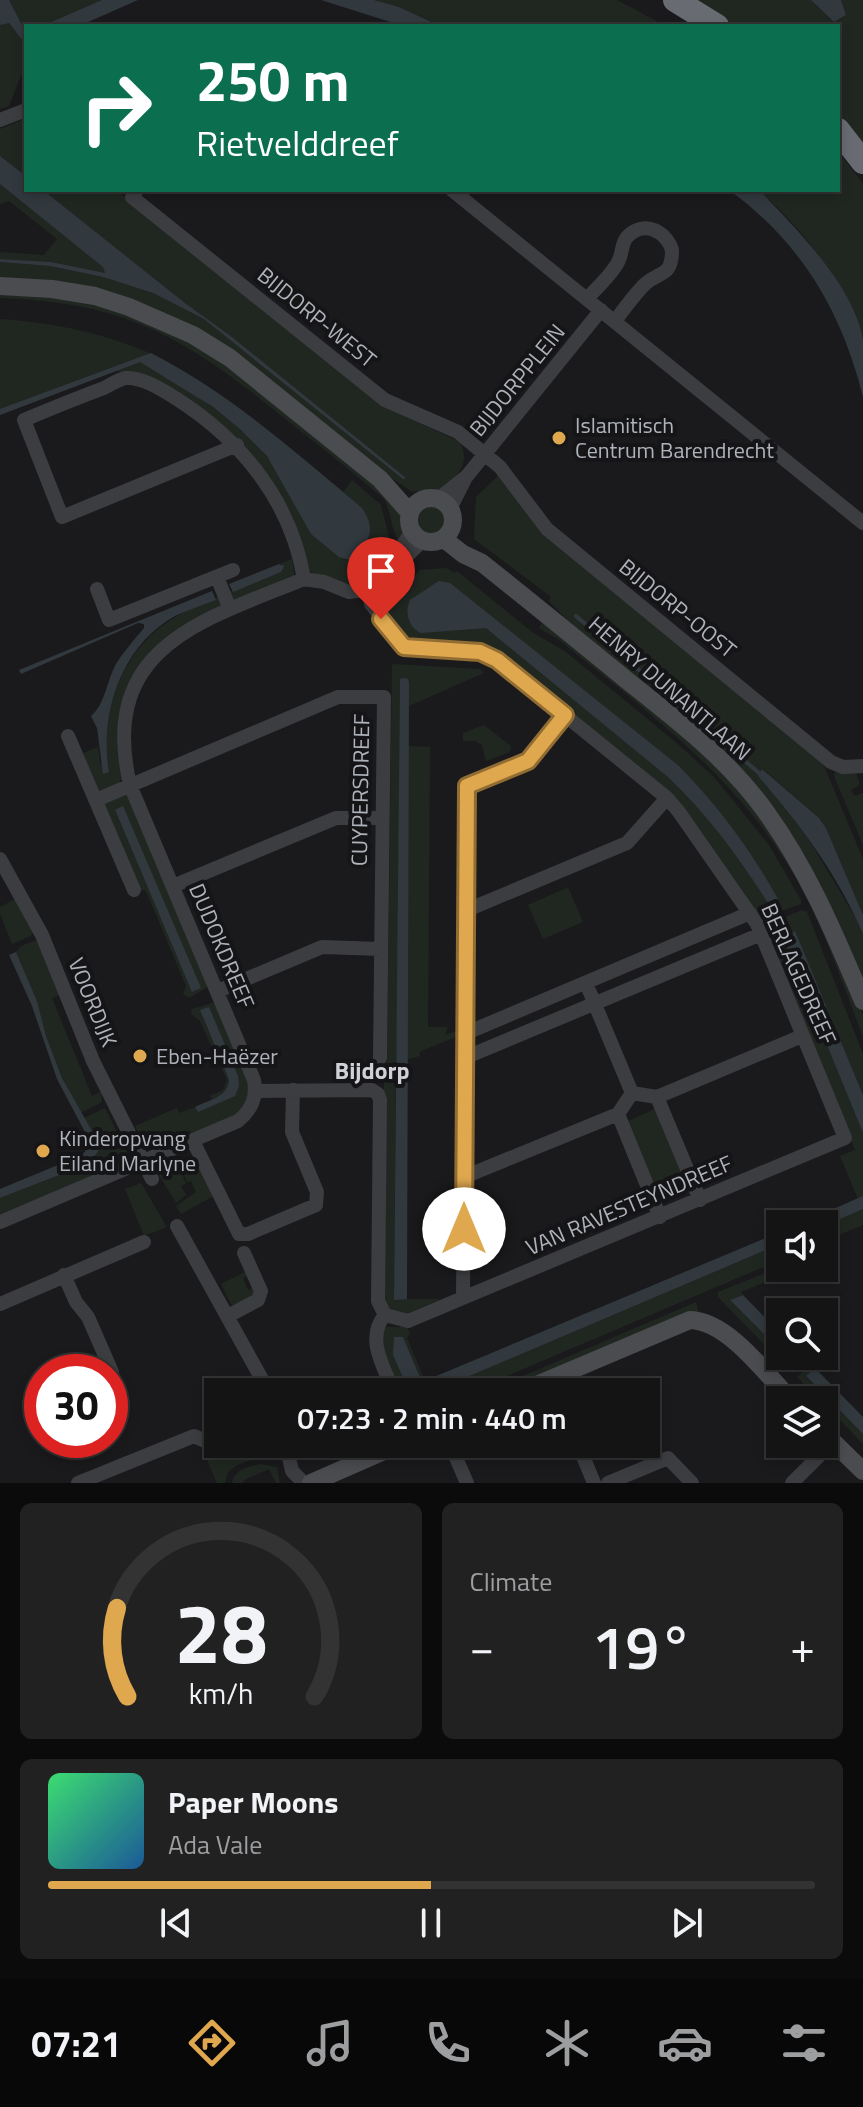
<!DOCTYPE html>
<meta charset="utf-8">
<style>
body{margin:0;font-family:"Titillium Web",sans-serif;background:#212122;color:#f1f3f6;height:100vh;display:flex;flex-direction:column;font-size:30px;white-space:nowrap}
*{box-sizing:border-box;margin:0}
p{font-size:26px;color:#9d9ea0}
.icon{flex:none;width:44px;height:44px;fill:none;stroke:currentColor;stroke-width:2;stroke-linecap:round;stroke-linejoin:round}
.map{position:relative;height:1483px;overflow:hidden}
.sheet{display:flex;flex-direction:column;gap:20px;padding:20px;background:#0b0b0c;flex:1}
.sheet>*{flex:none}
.guide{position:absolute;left:24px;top:24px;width:816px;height:168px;border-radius:0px;box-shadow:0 4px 12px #0003,0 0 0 2px #333334;background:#0b6e4f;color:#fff;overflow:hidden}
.buttons{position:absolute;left:766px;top:1210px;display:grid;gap:16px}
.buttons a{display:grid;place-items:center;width:72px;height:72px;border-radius:0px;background:#141415;box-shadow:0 4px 12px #0003,0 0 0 2px #333334;font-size:40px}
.speed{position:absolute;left:24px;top:1354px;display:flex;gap:16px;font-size:40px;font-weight:700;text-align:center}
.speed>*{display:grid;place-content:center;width:104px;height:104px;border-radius:50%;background:#141415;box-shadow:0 4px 12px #0003,0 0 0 2px #333334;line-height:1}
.speed .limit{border:12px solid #d22;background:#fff;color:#111}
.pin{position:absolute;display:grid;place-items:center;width:68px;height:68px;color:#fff;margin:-82px -34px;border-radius:50% 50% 50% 0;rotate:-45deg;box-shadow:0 0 8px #0007}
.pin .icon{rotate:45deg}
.me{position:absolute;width:88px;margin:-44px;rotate:0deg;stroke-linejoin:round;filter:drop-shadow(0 0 6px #0008)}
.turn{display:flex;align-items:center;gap:28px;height:168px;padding:0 40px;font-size:36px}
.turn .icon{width:104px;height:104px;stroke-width:2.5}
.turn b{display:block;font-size:56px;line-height:68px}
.big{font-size:60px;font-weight:600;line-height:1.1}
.sheet .tile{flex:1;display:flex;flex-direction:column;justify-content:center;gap:12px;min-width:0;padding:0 28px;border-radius:12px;background:#212122}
.sheet .dial{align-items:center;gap:0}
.dial svg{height:208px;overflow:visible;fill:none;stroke:#333334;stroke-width:7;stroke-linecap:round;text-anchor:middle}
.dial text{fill:#f1f3f6;stroke:none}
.song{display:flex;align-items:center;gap:24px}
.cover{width:96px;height:96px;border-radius:12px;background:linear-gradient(135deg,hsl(140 70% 55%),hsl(210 70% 35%))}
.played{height:8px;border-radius:4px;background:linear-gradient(90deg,#dfa84f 50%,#333334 50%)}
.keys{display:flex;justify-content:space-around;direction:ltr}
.heat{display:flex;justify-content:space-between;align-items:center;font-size:44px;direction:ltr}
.sheet .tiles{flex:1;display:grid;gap:20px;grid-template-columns:1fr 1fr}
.tile:last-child{grid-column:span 2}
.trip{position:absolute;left:204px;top:1378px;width:456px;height:80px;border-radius:0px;background:#141415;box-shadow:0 4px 12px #0003,0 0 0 2px #333334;font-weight:600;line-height:80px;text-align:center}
.tab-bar{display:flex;height:128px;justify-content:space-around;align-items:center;background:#080808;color:#9d9ea0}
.tab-bar .icon{width:56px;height:56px}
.tab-bar .current{color:#dfa84f}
.tab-bar b{font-size:36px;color:#f1f3f6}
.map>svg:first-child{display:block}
.green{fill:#202721;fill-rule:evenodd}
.water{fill:#31393f}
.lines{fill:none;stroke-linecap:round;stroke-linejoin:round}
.stream{stroke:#31393f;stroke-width:4}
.street{stroke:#3b3d40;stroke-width:14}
.secondary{stroke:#4a4c50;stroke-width:18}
.highway{stroke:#686b71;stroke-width:24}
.route-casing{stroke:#916d33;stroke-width:20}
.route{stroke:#dfa84f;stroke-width:14}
.poi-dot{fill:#dfa84f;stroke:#151517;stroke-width:3}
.labels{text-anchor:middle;stroke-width:8;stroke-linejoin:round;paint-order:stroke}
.street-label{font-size:22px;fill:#aeb2ba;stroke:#151517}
.poi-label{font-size:22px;fill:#aeb2ba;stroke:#151517;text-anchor:start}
.neighbourhood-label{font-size:24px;font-weight:bold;fill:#cfd1d6;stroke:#151517}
</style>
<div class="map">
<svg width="863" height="1483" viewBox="0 0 863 1483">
<rect width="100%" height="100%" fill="#1a1a1c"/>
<path class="green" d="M 9,0 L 102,0 L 42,26 L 26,26 L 26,33 Z
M 374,0 L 617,0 L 666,26 L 440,26 L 399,7 Z
M 690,0 L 811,0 L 834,22 L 846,15 L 841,0 L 863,0 L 863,147 L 838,116 L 838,26 L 731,26 Z
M 8,22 L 26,45 L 26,63 L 9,106 L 0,109 L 0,25 Z
M 24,119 L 26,120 L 26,176 L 0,156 L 0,129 Z
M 838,151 L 863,184 L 863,340 C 858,327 854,312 848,299 C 827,262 790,215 757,190 L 838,190 Z
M 0,184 L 104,267 L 105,274 L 51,262 L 0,259 L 0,252 L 44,255 L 57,239 L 9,201 L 0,204 Z
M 43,190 L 116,190 L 381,405 L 460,442 C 472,466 455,478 437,493 L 411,491 L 376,468 L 251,367 L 71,283 L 0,278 L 0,262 L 50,266 L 103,277 L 153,293 L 204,319 L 405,478 L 232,337 L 185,303 Z
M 0,291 L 29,292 L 106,306 L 205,350 L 381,489 C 396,506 411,519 400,542 C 390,531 392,512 384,499 C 353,472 321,447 289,422 C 191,342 131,302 0,298 Z
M 0,319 C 56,323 105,333 156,356 L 140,362 C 185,390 234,415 267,457 C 288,484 318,552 350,559 L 360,552 L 361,507 L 343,492 L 352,480 L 381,505 L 389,537 L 398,547 L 384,564 L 379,564 L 368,574 L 371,578 L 359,587 L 308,571 L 271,479 L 246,451 L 133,373 L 116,371 L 0,415 Z
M 499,475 L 548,539 L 822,761 L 863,859 L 863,915 L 826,828 L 819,818 L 763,769 L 758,776 L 797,820 L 857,920 L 863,934 L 863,988 L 751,782 L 582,635 L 549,601 L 551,597 L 474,539 L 476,497 Z
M417 521a14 14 0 1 1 28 0a14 14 0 1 1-28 0Z
M 292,559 L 295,578 L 166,638 L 146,657 L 128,685 L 118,720 L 117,749 L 121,780 L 117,786 L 96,793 L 83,753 L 98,747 L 100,763 L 109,772 C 99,713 121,649 174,618 C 205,599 247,586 281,572 L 282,564 L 279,564 Z
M 447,568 L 454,573 L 457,571 L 532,632 L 566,652 L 679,745 L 714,777 L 769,845 L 801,900 L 801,904 L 761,918 L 682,809 L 496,654 L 409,643 L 384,607 L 420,570 Z
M 542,623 L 560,633 L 716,762 L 774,833 L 824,923 L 863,1015 L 863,1037 C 843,985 825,930 797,880 C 740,779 647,711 559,640 L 539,628 Z
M 392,664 L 480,669 L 484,673 L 409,706 L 407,679 L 400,679 L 398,1018 L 396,1062 L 387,1064 Z
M 484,725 L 511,746 L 510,752 L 486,761 L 482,745 L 475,741 L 463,741 L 463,733 Z
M 408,746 L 430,747 L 428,1027 L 448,1027 L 445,1035 L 459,1030 L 458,1036 L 419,1052 L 420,1056 L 406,1060 Z
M 835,772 L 856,773 L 860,785 L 851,790 L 854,796 L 863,793 L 863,845 L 834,776 Z
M 128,793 L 210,986 L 189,998 L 183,994 L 186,986 L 146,891 L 141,890 L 103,804 ZM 122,807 L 192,991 L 115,811 Z
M 568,887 L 583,922 L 543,939 L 528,905 Z
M 15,899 L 33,932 L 31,936 L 12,944 L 0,914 L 0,907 Z
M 802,910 L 807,912 L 863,1054 L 863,1095 L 795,932 L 784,937 L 863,1133 L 863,1196 L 858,1199 L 840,1156 L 855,1150 L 764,932 L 764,926 Z
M 34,941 L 38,941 L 62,994 L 52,998 L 92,1096 L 101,1092 L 102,1102 L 80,1113 L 62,1078 L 46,1036 L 37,1001 L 16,952 L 21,946 Z
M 215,1002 L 250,1084 C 250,1117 217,1123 192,1135 L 190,1131 L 146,1148 L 135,1126 L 177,1108 L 179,1113 L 195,1107 L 198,1112 L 239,1086 L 200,1011 L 229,1080 C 228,1092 223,1095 212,1099 L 210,1096 L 223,1090 L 227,1080 L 200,1021 L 191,1014 L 192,1009 Z
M 396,1073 L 394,1299 L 441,1299 L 403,1315 L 391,1313 L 382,1301 L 384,1077 Z
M 105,1108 L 128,1154 L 123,1160 L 124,1164 L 0,1214 L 0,1198 L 90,1163 L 101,1147 L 84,1118 Z
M 657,1108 L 691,1190 L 660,1204 L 626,1122 Z
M 196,1160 L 214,1196 L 181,1214 L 176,1206 L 196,1192 L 191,1181 L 187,1182 L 181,1166 Z
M 179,1167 L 186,1183 L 181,1186 L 186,1195 L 176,1203 L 159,1175 Z
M 141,1183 L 167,1227 L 144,1236 L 125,1189 Z
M 863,1209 L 863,1225 L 824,1241 L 824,1226 Z
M 780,1244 L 780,1260 L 469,1392 L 432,1392 Z
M 780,1267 L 799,1268 L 741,1292 L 743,1295 L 730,1300 L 780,1350 L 780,1356 L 796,1356 L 785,1366 L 718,1297 L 718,1292 Z
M 249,1270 L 251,1274 L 243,1278 L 248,1290 L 256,1287 L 256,1295 L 232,1306 L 221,1284 Z
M 696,1302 L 699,1314 L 681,1317 L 506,1392 L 486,1392 Z
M 382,1327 L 407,1327 L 410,1333 L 407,1338 L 425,1381 L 422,1382 L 403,1337 L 393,1355 L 409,1392 L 400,1392 L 382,1351 Z
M 811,1364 L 815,1368 L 806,1377 L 863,1434 L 863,1444 L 824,1404 L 824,1400 L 820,1400 L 797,1377 Z
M 204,1453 L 226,1456 L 273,1453 L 274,1458 C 257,1458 241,1460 228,1472 L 225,1483 L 217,1483 Z
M 260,1464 L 277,1467 L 280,1483 L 276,1483 L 269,1469 L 244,1480 L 243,1483 L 232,1483 C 235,1469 248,1467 260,1464 Z"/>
<path class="water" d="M 0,0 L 9,0 L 26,33 L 26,45 L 9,23 L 0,25 Z
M 102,0 L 138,0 L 79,26 L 42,26 Z
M 321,0 L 374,0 L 399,7 L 440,26 L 403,26 Z
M 811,0 L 841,0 L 846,15 L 834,22 Z
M 0,156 L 26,176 L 26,190 L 43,190 L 185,303 L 232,337 L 406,478 L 403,479 L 204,319 L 153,293 L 103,277 L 50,266 L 0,262 L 0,259 L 51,262 L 105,273 L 103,267 L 0,184 Z
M 729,190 L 757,190 L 765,196 C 801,234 854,287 863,340 C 863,358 863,379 863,397 C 842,312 801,242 729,190 Z
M 151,353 C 228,392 295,452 361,507 C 377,528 370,544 350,560 L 339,557 L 311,534 L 267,456 L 240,429 L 213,407 L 140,362 L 0,415 L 0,409 Z
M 279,564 L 284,566 L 281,572 L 233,592 L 229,584 Z
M 439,581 L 450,583 L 679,766 C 719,807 750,849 778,899 L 768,903 C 738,856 708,815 668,777 L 486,628 L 421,633 C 409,628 404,612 410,600 Z
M 212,591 L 216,600 C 202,605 188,610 175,616 C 121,646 99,714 109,772 L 103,774 L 97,728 L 91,716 C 105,705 107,680 116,664 C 124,651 134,640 144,628 L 144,624 L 138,623 L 21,674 L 19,670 Z
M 403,678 L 408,679 L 409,683 L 407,1299 L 394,1300 L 400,679 Z
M 762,769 L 819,818 L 826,828 L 863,915 L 863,934 C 838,875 799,823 758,776 Z
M 123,806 L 201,988 L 192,992 L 115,810 Z
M 795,931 L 863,1095 L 863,1133 L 783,937 Z
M 16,952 L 37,1001 L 46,1036 L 62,1078 L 101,1147 L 90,1163 L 0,1198 L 0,1189 L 82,1155 L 89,1147 L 85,1132 L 57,1079 L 32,1006 L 9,955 Z
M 209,1007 L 238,1076 L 239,1086 L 235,1096 L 198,1112 L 195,1107 C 209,1100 228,1097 229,1080 L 200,1010 Z
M 863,1196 L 863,1209 L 824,1226 L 799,1224 Z
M 780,1232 L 780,1244 L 432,1392 L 409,1392 L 393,1355 L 394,1337 L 403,1337 L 422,1382 Z
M 743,1295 L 780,1333 L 780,1350 L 730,1300 Z
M 815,1368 L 863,1417 L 863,1434 L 806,1376 Z"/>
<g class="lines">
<path class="stream" d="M 576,616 L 759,773"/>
<path class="street" d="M 0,120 L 23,111 L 26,113
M 137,190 L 132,197 L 385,400 L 458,432 L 500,467 L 547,529 L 831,762 L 843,767 L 863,766
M 452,190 L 863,523
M 587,299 C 597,287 613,274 619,260 C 623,251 621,243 628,236 C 644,220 666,231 672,250 C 672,277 660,271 645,284 C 634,295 624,309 615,321
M 237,445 L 62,517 L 24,420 C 50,409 77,398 104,388 C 110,385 119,379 126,378 C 143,377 164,391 177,399 C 242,441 291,501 304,579
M 438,499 L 467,476 L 601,310
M 450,509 L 466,477
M 389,563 L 412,532
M 217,577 L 230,609
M 97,589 L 109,620 L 233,570
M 369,589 L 371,604 L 404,647 L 480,652 L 497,660 L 667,798 L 679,812 L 757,924 L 845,1138 L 408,1321 L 385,1315
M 68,736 L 134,890
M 96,800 L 338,697 L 384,697 L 380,1058
M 0,859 L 42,935 L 93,1061 L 152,1179
M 173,886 L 336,818 L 381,818
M 467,910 L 627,843 L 667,798
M 586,983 L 632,1093
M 218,991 L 322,947 L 381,949
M 464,1034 L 750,913
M 464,1058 L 761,934
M 256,1091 L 372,1090 L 378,1094 L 380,1100 L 378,1301 L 385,1315 C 365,1338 384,1368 394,1392
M 657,1097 L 700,1200
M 618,1114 L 660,1217
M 193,1141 L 239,1234 L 248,1234 L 316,1205 L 317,1192 L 292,1132 L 293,1090
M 464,1177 L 618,1114 L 632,1093 L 657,1097 L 802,1036
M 0,1222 L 238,1121 C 252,1109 257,1098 254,1080 L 130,785 C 98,647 201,621 304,579 L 324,582 L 349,592 L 369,589 L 391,572 L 422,541
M 177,1226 L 269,1392
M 64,1275 L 76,1302 L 88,1317 L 112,1372
M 463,1298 L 467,786 L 528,761 L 565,715
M 0,1304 L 144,1242
M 228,1316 L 258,1300 L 261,1291 L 244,1253
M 286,1444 L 292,1471 L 304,1483
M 450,1444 L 467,1483
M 578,1444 L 594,1483
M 78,1483 L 194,1436 L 221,1448 L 262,1444
M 608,1483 L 668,1458 L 692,1483
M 792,1483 L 833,1442"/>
<path class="secondary" d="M 0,286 L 52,289 L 95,296 L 129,307 L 193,335 L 230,358 L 380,479 L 410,513
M409 520a22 22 0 1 1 44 0a22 22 0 1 1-44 0Z
M 444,539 L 463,554 L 482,563 C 531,602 580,642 629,682 C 678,721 729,760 766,812 C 808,870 835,935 863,1001
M 520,1392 L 690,1320 C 728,1321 766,1374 791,1400
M 824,1433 L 863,1471
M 311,1483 L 400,1444"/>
<path class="highway" d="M 675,0 L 717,26
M 838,130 L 863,162"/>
</g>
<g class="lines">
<g class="route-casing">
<path id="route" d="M 381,619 L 404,647 L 480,652 L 497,660 L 565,715 L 528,761 L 467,786 L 464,1229"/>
</g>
<use href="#route" class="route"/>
</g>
<g class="poi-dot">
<circle cx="559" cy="438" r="8"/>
<circle cx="140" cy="1056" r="8"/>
<circle cx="43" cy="1151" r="8"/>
</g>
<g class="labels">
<g class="street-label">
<text transform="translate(317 317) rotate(39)" y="8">BIJDORP-WEST</text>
<text transform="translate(517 380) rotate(-51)" y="8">BIJDORPPLEIN</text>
<text transform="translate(678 608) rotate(39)" y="8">BIJDORP-OOST</text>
<text transform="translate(670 688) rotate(41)" y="8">HENRY DUNANTLAAN</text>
<text transform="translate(360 790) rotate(-89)" y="8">CUYPERSDREEF</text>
<text transform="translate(222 946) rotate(67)" y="8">DUDOKDREEF</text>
<text transform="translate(799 974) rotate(66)" y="8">BERLAGEDREEF</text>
<text transform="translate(93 1002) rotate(68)" y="8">VOORDIJK</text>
<text transform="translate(629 1205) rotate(-23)" y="8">VAN RAVESTEYNDREEF</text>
</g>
<g class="poi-label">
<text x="575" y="433">Islamitisch<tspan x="575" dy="25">Centrum Barendrecht</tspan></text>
<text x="156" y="1064">Eben-Haëzer</text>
<text x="59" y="1146">Kinderopvang<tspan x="59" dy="25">Eiland Marlyne</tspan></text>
</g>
<g class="neighbourhood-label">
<text x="372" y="1079">Bijdorp</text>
</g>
</g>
</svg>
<div class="buttons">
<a><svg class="icon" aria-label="sound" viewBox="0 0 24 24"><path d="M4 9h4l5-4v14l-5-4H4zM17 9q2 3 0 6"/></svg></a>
<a><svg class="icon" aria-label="search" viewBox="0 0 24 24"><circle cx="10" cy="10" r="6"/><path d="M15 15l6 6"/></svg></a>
<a><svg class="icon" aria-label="layers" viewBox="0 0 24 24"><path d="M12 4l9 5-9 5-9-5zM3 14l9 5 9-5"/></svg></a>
</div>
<div class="speed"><div class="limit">30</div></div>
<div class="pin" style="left:381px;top:619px;background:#d93025"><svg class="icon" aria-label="arrive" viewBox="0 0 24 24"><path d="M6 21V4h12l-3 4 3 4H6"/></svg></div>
<svg class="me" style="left:464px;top:1229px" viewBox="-20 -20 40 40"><circle r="19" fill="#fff"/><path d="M0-13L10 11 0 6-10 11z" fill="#dfa84f"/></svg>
<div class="trip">07:23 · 2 min · 440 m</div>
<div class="guide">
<div class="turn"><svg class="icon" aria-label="right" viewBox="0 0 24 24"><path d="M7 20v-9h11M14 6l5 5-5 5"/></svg><div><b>250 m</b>Rietvelddreef</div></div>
</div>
</div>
<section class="sheet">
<div class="tiles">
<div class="tile dial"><svg viewBox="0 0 100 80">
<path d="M14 69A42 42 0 1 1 86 69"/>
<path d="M14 69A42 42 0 0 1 10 35" stroke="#dfa84f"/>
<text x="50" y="56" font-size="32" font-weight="700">28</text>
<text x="50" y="72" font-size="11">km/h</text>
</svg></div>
<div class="tile"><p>Climate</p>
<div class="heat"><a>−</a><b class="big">19°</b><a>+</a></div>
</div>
<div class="tile">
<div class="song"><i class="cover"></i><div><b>Paper Moons</b><p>Ada Vale</p></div></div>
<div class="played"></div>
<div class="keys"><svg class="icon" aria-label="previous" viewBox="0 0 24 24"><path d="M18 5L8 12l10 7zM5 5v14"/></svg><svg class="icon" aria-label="pause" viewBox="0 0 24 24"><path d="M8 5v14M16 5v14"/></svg><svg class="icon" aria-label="next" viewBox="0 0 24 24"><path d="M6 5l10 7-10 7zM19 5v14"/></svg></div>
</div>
</div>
</section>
<nav class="tab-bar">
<b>07:21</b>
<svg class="icon current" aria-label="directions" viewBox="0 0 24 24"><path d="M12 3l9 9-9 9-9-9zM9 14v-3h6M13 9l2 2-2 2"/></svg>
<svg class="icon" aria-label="music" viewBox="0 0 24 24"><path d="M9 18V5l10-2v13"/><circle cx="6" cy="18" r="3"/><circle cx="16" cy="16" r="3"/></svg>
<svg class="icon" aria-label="phone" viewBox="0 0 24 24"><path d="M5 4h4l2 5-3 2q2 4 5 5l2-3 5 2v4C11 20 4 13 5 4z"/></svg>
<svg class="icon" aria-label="climate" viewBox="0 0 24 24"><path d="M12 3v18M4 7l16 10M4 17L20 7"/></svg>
<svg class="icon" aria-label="car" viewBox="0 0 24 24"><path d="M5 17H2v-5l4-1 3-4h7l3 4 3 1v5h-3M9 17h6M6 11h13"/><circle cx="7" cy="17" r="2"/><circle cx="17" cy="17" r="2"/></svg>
<svg class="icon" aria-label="filters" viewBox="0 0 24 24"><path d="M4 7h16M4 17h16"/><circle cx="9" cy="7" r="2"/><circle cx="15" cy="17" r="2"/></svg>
</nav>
